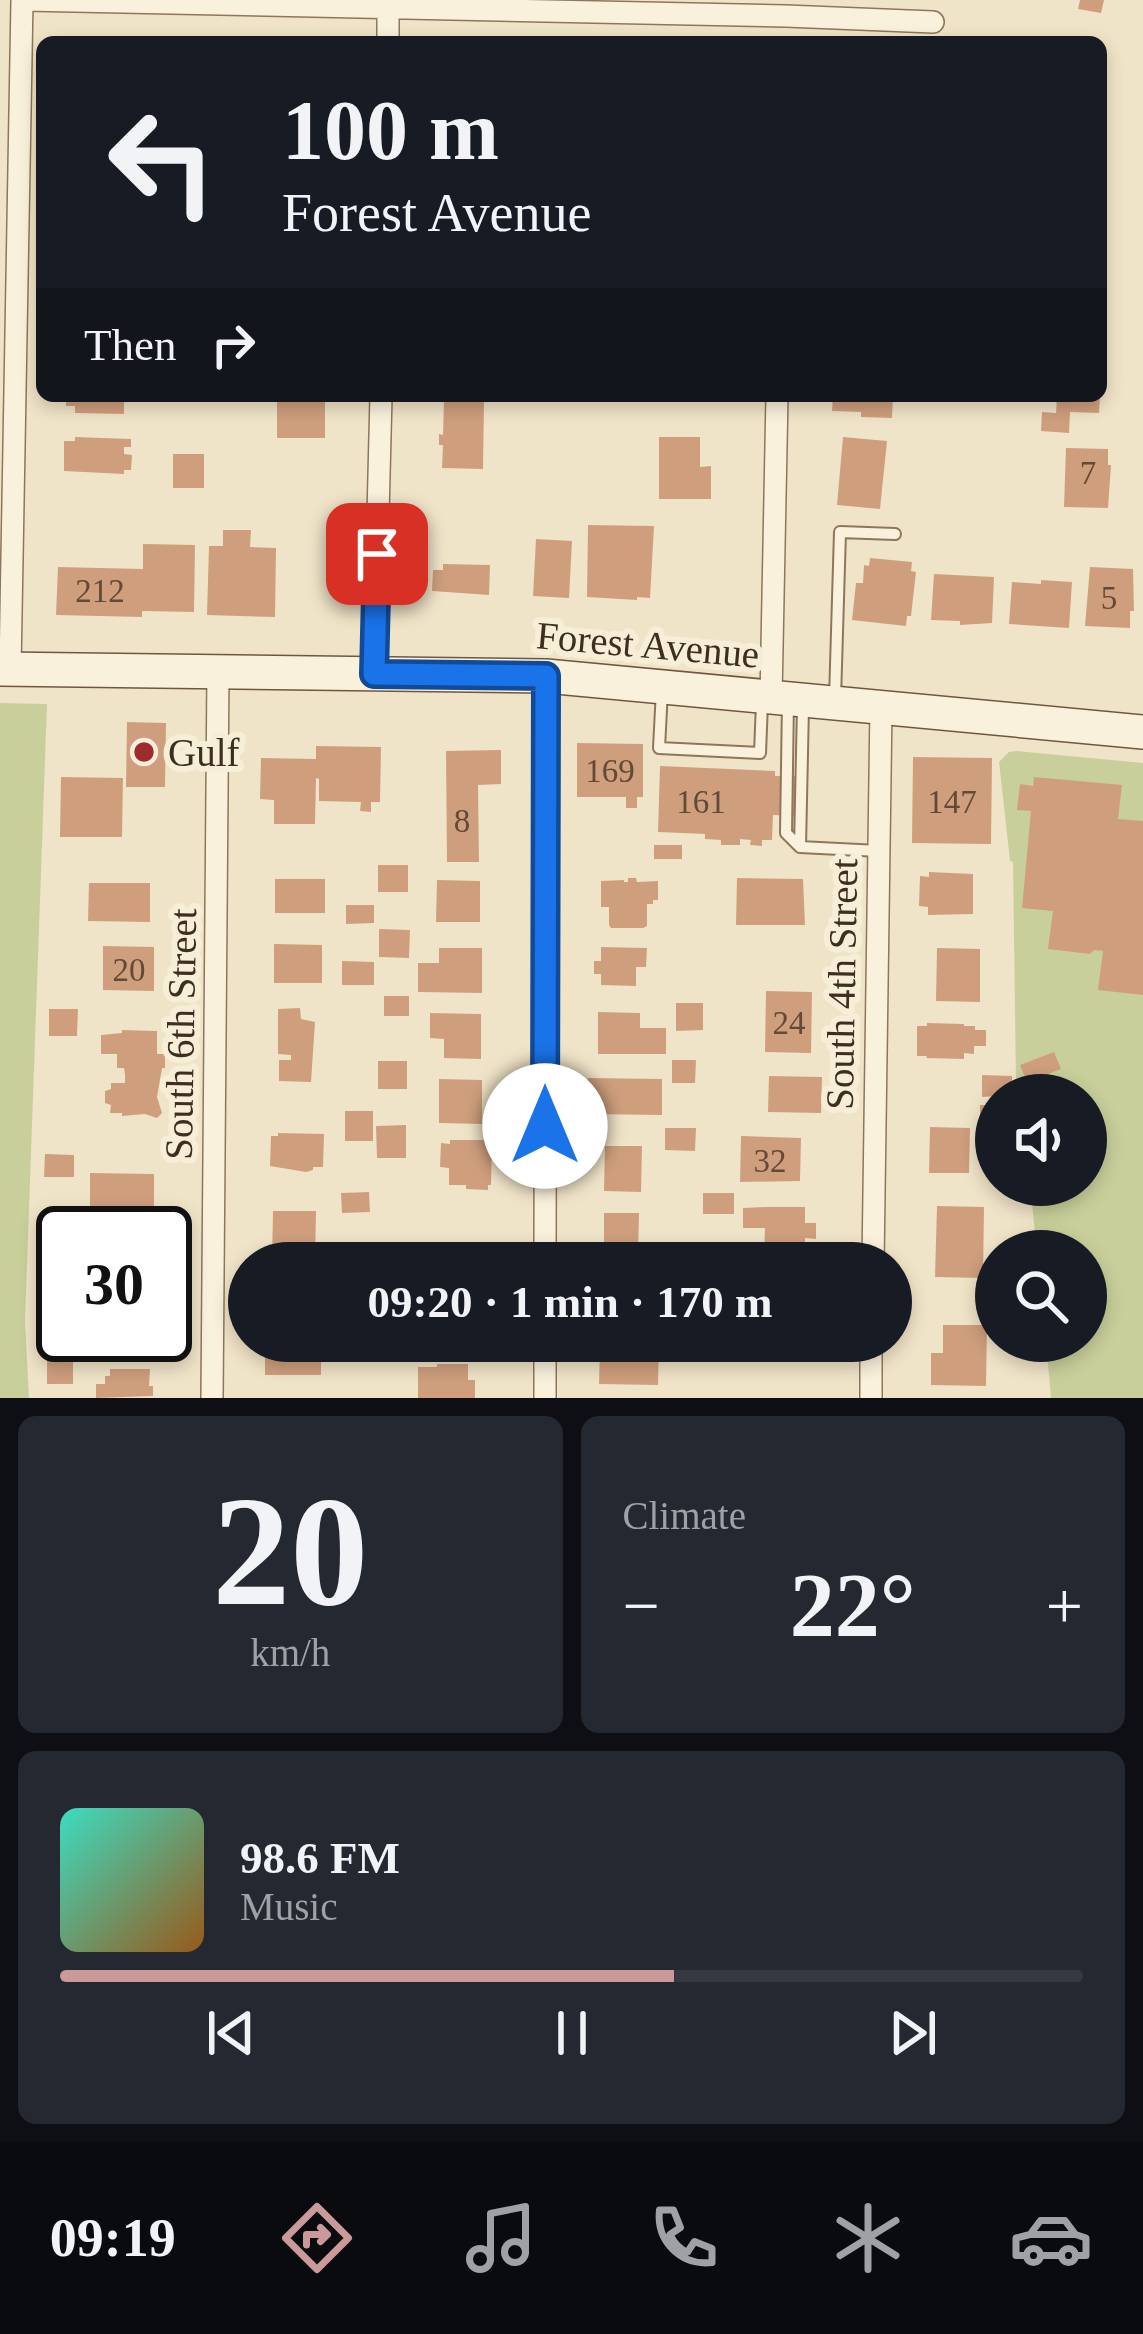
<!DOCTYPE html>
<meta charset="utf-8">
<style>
body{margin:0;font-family:Georgia,serif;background:#242831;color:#f1f3f6;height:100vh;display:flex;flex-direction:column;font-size:45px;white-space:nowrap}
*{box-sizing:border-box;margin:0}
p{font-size:39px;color:#9ea1a6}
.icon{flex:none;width:66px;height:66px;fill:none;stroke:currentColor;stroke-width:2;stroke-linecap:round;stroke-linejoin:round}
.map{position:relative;height:1398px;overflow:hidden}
.sheet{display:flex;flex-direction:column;gap:18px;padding:18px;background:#0d0f14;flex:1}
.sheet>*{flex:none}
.hud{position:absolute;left:36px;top:36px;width:1071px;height:366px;border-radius:18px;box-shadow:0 6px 18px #0003;background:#171b24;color:#f1f3f6;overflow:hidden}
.buttons{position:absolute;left:975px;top:1074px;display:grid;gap:24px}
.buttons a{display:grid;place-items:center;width:132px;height:132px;border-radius:50%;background:#171b24;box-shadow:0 6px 18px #0003;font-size:60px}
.speed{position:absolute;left:36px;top:1206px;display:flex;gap:24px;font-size:60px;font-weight:700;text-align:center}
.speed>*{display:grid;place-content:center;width:156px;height:156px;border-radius:50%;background:#171b24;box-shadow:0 6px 18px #0003;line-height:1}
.speed .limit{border:6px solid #111;border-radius:18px;background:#fff;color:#111}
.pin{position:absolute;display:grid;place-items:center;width:102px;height:102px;color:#fff;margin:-51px;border-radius:24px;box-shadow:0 6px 18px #0006}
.me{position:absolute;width:132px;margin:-66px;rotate:0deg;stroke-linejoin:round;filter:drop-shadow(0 0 9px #0008)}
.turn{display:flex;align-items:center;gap:42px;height:252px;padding:0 48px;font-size:54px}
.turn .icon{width:156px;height:156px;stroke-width:2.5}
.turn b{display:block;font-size:84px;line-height:102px}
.then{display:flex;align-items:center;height:114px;padding:0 48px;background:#0003;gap:24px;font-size:45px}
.big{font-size:90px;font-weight:700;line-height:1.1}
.sheet .widget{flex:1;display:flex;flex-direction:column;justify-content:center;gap:18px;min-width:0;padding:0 42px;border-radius:18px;background:#242831}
.sheet .dial{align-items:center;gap:0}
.dial b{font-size:156px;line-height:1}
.song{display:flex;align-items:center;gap:36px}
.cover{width:144px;height:144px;border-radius:18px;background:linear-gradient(135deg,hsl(170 70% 55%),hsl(30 70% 35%))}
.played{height:12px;border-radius:6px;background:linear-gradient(90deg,#cc999b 60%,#363941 60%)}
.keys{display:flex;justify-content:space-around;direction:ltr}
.heat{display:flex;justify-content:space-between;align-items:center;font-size:66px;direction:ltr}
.sheet .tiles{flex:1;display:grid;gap:18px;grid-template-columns:1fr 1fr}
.widget:last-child{grid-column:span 2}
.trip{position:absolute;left:228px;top:1242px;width:684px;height:120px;border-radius:60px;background:#171b24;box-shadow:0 6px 18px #0003;font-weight:700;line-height:120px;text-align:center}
.dock{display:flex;height:192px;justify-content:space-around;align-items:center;background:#090b0e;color:#9ea1a6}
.dock .icon{width:84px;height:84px}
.dock .selected{color:#cc999b}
.dock b{font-size:54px;color:#f1f3f6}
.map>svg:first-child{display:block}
.green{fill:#c9cf9b}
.building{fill:#cf9f7d}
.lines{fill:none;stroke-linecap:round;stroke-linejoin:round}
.service-casing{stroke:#8d765c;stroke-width:14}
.minor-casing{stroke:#8d765c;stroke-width:24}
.secondary-casing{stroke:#6f573f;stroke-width:36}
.service{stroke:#faf1dc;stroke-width:10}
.minor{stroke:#faf1dc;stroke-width:21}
.secondary{stroke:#faf1dc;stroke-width:33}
.route-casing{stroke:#114b97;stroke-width:30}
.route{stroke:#1a73e8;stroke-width:21}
.poi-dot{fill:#9e2a2b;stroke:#f7eed8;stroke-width:4.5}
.labels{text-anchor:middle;stroke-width:12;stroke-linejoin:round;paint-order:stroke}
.number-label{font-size:33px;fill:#624a37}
.street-label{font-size:39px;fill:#3d2e20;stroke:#f7eed8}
.poi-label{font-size:39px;fill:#3d2e20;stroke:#f7eed8;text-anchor:start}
</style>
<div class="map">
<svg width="1143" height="1398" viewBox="0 0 1143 1398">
<rect width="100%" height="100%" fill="#f0e4c8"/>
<path class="green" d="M 0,703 L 47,704 L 25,1322 L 29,1398 L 0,1398 Z
M 1016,751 L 1143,763 L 1143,1398 L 1051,1398 L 1046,1341 L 1086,1341 L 1086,1251 L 1037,1251 L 1030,1185 L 1086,1185 L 1086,1095 L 1021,1095 L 1016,1085 L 1013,862 L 1010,861 L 999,762 L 1009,752 Z"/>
<path class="building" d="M 1080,0 L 1104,0 L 1101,13 L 1078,9 Z
M 66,396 L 124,396 L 124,414 L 75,413 L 75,406 L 66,406 Z
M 277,396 L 325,396 L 325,438 L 277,438 Z
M 833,396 L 893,396 L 892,418 L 861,417 L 861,412 L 832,411 Z
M 1057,396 L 1100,396 L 1099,413 L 1070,412 L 1069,433 L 1041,431 L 1042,412 L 1056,413 Z
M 444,400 L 484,401 L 483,469 L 442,468 L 443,445 L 439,445 L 439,434 L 443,435 Z
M 75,437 L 131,439 L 131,447 L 124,447 L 124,454 L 132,455 L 131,470 L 124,470 L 124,474 L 64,471 L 64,441 L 75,441 Z
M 659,437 L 700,437 L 700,467 L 711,466 L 711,499 L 659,499 Z
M 843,437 L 887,441 L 880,509 L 837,505 Z
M 1066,448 L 1108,449 L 1108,465 L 1111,465 L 1108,508 L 1064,507 Z
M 173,454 L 204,454 L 204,488 L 173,488 Z
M 588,525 L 654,526 L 650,598 L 637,597 L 637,600 L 587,597 Z
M 223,530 L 251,530 L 250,547 L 276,548 L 275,617 L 207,615 L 209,546 L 223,546 Z
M 536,539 L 572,541 L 569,598 L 533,596 Z
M 143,544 L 195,545 L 194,612 L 142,611 L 142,617 L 56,615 L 58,567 L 143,569 Z
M 870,558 L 912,562 L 911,571 L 916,572 L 911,616 L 907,616 L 906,626 L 852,620 L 856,583 L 863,583 L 864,565 L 869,566 Z
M 443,564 L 490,565 L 489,595 L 432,591 L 433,570 L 443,570 Z
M 1090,567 L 1133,569 L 1134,611 L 1130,611 L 1130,628 L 1085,626 Z
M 934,574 L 994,577 L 992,623 L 960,625 L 960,621 L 931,620 Z
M 1041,580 L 1072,582 L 1069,628 L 1009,624 L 1012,582 L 1041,584 Z
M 127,722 L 166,723 L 165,787 L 126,787 Z
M 577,743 L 643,744 L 643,797 L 637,797 L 637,808 L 626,808 L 626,797 L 577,797 Z
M 316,746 L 381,747 L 380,802 L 371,802 L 371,812 L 360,811 L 361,802 L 319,801 L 319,779 L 316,778 L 315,824 L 274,824 L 274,800 L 260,799 L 261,758 L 316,759 Z
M 501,750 L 501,784 L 478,785 L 479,862 L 447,862 L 446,751 Z
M 913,757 L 992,758 L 991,844 L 912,843 Z
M 660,766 L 775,771 L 775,776 L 797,776 L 795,816 L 773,815 L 772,840 L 762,840 L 762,846 L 750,845 L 751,840 L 740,839 L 740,845 L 721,845 L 721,840 L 705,839 L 705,834 L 658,832 Z
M 61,777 L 123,778 L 122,837 L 60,837 Z
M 1034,777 L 1122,785 L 1118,819 L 1143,821 L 1143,995 L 1098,990 L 1103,951 L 1094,950 L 1090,954 L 1048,949 L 1053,911 L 1022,908 L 1031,811 L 1017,810 L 1020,784 L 1033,786 Z
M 654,845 L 682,845 L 682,859 L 654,859 Z
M 378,865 L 408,865 L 408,892 L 378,892 Z
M 929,872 L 973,874 L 973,914 L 928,915 L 928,907 L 919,906 L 920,876 L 929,877 Z
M 628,878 L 636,878 L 637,882 L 658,881 L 658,900 L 653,900 L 653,904 L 647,904 L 647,926 L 643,928 L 611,928 L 609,925 L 609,907 L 601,907 L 601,881 L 624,880 L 624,882 L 628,882 Z
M 737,878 L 803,879 L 805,925 L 736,925 Z
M 275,879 L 325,879 L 325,913 L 275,913 Z
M 437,880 L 480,881 L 480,922 L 436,922 Z
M 89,883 L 150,883 L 150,922 L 88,921 Z
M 346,905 L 374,905 L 374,923 L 346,924 Z
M 379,929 L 410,930 L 409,958 L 379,957 Z
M 274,944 L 322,945 L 322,983 L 274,983 Z
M 103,946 L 154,947 L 154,991 L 103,990 Z
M 601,947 L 647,948 L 646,967 L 636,967 L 636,986 L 601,985 L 601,974 L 594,974 L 594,961 L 601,961 Z
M 439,948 L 482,948 L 482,993 L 418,992 L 418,963 L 439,963 Z
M 937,948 L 980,949 L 980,1002 L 936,1001 Z
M 342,961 L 374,962 L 374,985 L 342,985 Z
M 766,991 L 812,992 L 811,1053 L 765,1052 Z
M 384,996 L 409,996 L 409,1016 L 384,1016 Z
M 676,1003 L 703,1003 L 703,1030 L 676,1031 Z
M 300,1008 L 301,1019 L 315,1022 L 311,1082 L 279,1081 L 279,1060 L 291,1060 L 291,1055 L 278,1054 L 278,1009 Z
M 49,1009 L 78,1009 L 77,1036 L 49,1036 Z
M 598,1012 L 640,1013 L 640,1028 L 666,1028 L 666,1054 L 598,1054 Z
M 430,1013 L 481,1014 L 481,1059 L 444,1058 L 444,1039 L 430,1038 Z
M 927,1023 L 964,1024 L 964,1026 L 975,1026 L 975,1030 L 986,1030 L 986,1046 L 974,1046 L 974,1054 L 964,1053 L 964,1059 L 926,1058 L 927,1056 L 917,1056 L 917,1026 L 927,1026 Z
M 122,1030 L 157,1031 L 157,1054 L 165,1054 L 165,1068 L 162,1068 L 157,1097 L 162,1113 L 157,1118 L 145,1114 L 122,1116 L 122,1113 L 110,1113 L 111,1105 L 105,1103 L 105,1091 L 111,1089 L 111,1083 L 125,1083 L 125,1075 L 124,1068 L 117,1068 L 117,1054 L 101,1054 L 101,1035 L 122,1033 Z
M 1054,1052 L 1061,1069 L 1027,1082 L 1020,1065 Z
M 672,1060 L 696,1060 L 695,1083 L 672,1083 Z
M 378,1061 L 407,1061 L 407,1089 L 378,1089 Z
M 982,1075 L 1012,1076 L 1012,1095 L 982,1097 Z
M 769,1076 L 822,1077 L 821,1113 L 768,1112 Z
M 588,1078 L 662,1079 L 662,1115 L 587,1114 Z
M 439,1079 L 482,1080 L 482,1124 L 439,1123 Z
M 980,1105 L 996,1105 L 996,1134 L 980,1134 Z
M 345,1111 L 373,1111 L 373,1141 L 345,1141 Z
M 406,1125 L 406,1158 L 377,1158 L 376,1126 Z
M 930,1127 L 970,1128 L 969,1173 L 929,1173 Z
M 665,1128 L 696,1128 L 695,1151 L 665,1150 Z
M 278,1133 L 324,1134 L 323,1167 L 313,1167 L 313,1170 L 306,1172 L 270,1166 L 271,1136 L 278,1136 Z
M 741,1136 L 801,1138 L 800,1181 L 740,1182 Z
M 450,1140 L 492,1140 L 491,1185 L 488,1185 L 488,1190 L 466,1189 L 466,1185 L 449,1185 L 449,1168 L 440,1167 L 441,1143 L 450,1144 Z
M 605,1146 L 642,1146 L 641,1192 L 604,1191 Z
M 45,1154 L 74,1155 L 74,1177 L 44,1177 Z
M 90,1173 L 154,1174 L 154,1211 L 90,1211 Z
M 369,1192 L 370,1212 L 342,1213 L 341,1193 Z
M 703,1193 L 734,1193 L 734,1214 L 703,1214 Z
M 937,1206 L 984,1207 L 983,1278 L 935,1277 Z
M 765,1207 L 805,1207 L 805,1223 L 816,1223 L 816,1239 L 805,1238 L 805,1256 L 764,1255 L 765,1228 L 743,1228 L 743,1208 Z
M 273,1211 L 316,1211 L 315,1260 L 272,1260 Z
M 604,1213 L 639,1213 L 638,1257 L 604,1257 Z
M 55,1289 L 63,1289 L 63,1321 L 54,1321 Z
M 943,1325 L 987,1325 L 986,1386 L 931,1385 L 931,1353 L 943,1353 Z
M 111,1335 L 149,1335 L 149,1348 L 111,1347 Z
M 265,1341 L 321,1341 L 321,1375 L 265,1375 Z
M 342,1341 L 372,1341 L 372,1349 L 342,1349 Z
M 665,1341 L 696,1341 L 696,1352 L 665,1352 Z
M 600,1344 L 659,1344 L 658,1385 L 599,1384 Z
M 47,1355 L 73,1355 L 73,1384 L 47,1384 Z
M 437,1364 L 468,1364 L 468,1380 L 475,1380 L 475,1398 L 418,1398 L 418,1367 L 437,1367 Z
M 110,1369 L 150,1369 L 149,1386 L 153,1386 L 153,1396 L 96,1398 L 96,1384 L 105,1384 L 105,1376 L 110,1376 Z"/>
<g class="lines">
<g class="service-casing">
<path id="service" d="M 662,690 L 659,748 L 760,753 L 762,703
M 835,699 L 840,532 L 895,534
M 788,701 L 786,833 L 800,847 L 879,851
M 800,847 L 803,706"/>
</g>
<g class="minor-casing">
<path id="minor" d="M 25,0 L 786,16 L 933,22
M 388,42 L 388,9
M 10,669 L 22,0
M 374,674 L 381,396
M 771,697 L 777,396
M 545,1263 L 546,676
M 873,1263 L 881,707
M 212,1398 L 218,670
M 545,1398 L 545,1341
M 871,1398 L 871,1341"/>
</g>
<g class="secondary-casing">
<path id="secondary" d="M 0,669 L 546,676 L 1143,732"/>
</g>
<use href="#service" class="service"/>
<use href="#minor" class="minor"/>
<use href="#secondary" class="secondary"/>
</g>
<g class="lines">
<g class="route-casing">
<path id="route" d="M 377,554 L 374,674 L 546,676 L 545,1126"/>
</g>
<use href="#route" class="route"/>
</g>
<circle class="poi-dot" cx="144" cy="752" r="12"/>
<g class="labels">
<g class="number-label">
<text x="1088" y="484">7</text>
<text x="100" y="602">212</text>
<text x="1109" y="609">5</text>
<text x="610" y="782">169</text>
<text x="701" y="813">161</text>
<text x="952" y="813">147</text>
<text x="462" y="832">8</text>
<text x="129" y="981">20</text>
<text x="789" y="1034">24</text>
<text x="770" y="1172">32</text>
</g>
<g class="street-label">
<text transform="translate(648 644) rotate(5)" y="14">Forest Avenue</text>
<text transform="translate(841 984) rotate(-89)" y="14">South 4th Street</text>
<text transform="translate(180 1034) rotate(-89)" y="14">South 6th Street</text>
</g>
<g class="poi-label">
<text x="168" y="766">Gulf</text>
</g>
</g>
</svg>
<div class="buttons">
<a><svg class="icon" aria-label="sound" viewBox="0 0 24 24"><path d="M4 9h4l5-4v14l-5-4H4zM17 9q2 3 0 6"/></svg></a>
<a><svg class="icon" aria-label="search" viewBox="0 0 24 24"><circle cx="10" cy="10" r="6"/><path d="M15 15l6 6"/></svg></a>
</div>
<div class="speed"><div class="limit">30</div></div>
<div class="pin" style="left:377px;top:554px;background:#d93025"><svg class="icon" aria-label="arrive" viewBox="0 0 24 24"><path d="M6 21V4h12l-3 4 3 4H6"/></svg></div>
<svg class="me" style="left:545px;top:1126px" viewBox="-20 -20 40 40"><circle r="19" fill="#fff"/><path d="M0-13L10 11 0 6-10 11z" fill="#1a73e8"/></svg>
<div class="trip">09:20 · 1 min · 170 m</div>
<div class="hud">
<div class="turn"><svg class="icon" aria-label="left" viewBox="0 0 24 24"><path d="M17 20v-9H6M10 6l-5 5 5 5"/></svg><div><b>100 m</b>Forest Avenue</div></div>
<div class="then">Then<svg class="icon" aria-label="right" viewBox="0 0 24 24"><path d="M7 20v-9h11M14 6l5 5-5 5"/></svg></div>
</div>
</div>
<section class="sheet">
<div class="tiles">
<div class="widget dial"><b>20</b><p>km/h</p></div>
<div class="widget"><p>Climate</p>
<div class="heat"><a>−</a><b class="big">22°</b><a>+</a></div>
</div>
<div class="widget">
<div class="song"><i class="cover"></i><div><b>98.6 FM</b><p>Music</p></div></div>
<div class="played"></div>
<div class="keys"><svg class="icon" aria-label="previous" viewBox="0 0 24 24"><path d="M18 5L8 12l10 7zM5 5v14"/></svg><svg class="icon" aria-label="pause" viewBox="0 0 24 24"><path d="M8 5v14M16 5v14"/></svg><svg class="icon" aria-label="next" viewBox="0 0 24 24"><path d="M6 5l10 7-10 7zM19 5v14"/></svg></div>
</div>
</div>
</section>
<nav class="dock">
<b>09:19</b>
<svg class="icon selected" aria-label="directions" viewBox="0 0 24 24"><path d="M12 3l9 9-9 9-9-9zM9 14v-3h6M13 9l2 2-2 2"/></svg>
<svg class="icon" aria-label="music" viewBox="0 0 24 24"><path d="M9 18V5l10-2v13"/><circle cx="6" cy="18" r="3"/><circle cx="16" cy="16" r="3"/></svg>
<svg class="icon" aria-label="phone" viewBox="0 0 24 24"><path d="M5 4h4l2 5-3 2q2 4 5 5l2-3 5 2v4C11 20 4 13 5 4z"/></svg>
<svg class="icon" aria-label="climate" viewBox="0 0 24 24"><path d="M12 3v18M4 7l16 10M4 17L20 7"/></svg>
<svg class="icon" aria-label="car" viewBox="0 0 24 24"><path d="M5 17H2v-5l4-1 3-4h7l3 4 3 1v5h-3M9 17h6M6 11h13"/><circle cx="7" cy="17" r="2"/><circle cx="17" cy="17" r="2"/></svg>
</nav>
